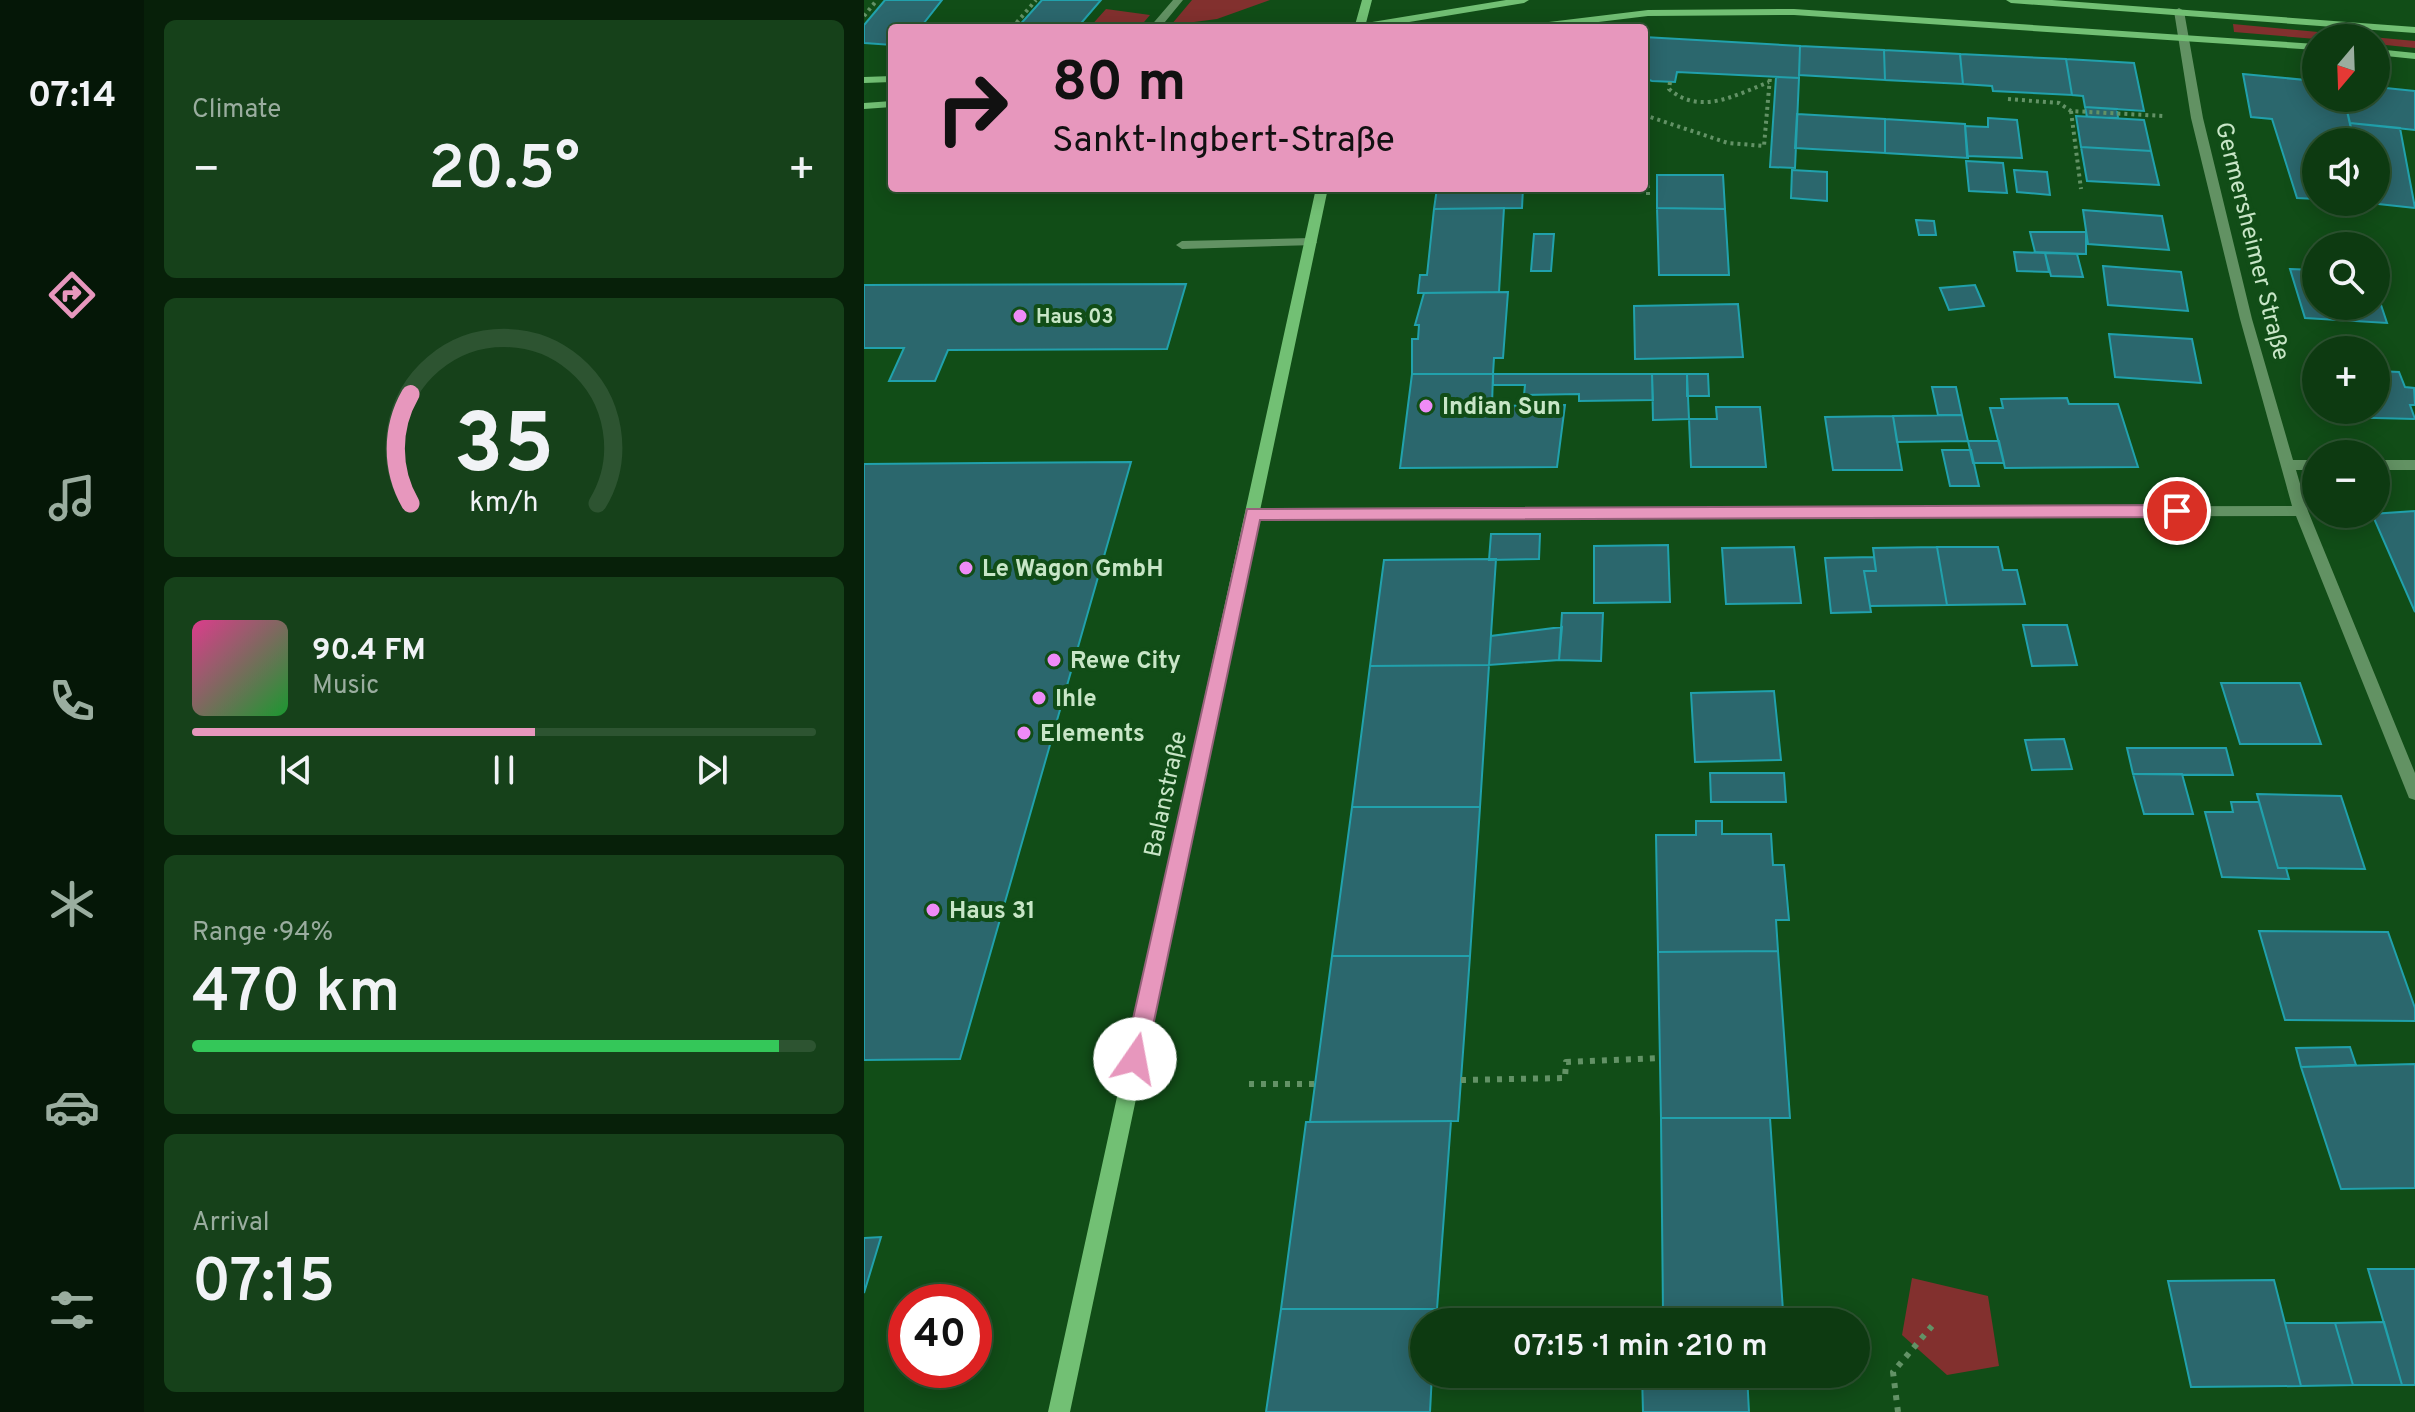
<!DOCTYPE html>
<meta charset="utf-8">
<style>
body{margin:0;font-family:Overpass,sans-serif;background:#16411a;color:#f1f3f6;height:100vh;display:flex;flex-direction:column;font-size:30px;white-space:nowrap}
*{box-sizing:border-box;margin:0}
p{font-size:26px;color:#9aad9f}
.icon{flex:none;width:44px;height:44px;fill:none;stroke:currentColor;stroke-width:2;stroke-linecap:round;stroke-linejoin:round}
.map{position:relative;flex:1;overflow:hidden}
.details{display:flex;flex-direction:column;gap:20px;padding:20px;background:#072009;width:720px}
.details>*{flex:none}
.hud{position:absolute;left:24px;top:24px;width:760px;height:168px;border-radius:8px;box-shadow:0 4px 20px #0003,0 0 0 2px #2d5431;background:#e797bd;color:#111;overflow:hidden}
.needle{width:52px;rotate:199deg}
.controls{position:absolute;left:1438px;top:24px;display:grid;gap:16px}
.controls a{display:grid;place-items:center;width:88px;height:88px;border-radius:50%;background:#0d3a11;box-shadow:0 4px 20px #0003,0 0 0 2px #2d5431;font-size:40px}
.speed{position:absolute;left:24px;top:1284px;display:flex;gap:16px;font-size:40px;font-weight:700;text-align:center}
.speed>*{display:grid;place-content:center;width:104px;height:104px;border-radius:50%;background:#0d3a11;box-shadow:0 4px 20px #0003,0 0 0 2px #2d5431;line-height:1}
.speed .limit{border:12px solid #d22;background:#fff;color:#111}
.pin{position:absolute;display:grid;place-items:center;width:68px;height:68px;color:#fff;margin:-34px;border:4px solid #fff;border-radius:50%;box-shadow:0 2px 8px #0007}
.me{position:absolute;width:88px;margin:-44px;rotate:12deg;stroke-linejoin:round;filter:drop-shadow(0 0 6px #0008)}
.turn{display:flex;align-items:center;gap:28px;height:168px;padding:0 32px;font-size:36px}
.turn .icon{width:104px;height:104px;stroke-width:2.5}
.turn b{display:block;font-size:56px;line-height:68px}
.big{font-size:60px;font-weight:600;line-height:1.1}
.details .widget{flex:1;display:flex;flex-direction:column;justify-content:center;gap:12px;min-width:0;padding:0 28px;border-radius:12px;background:#16411a}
.details .dial{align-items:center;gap:0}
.dial svg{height:208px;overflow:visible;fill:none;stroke:#2d5431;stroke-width:7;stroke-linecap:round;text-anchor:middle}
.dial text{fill:#f1f3f6;stroke:none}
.song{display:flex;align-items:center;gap:24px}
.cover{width:96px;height:96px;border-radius:12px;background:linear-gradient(135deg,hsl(330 70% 55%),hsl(130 70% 35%))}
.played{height:8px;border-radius:4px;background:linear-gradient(90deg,#e797bd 55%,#2d5431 55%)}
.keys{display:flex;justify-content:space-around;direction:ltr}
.heat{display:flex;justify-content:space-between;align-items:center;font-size:44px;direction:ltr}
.charge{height:12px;border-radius:6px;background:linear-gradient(90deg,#34c759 94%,#2d5431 0)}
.trip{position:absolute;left:546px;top:1308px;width:460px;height:80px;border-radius:40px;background:#0d3a11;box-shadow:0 4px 20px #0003,0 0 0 2px #2d5431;font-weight:600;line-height:80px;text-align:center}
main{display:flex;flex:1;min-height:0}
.menu{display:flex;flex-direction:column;width:144px;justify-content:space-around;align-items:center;background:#051707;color:#9aad9f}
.menu .icon{width:56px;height:56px}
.menu .selected{color:#e797bd}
.menu b{font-size:36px;color:#f1f3f6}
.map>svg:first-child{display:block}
.green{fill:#82302e}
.building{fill:#2b676d;stroke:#21a1ac;stroke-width:2}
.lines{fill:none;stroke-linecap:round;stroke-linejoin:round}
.path-far1{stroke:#639266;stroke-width:4;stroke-dasharray:3 4;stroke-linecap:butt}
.path{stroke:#639266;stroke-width:6;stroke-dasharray:5 7;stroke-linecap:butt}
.lane{fill:#629263;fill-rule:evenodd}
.street{fill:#629263;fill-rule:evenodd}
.secondary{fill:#72c074;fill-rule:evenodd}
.route{fill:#e797bd;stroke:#96627b;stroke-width:2}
.poi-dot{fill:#ef8bf7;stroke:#114d17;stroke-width:3}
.labels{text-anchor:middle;stroke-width:8;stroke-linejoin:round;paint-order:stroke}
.far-poi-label{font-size:20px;font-weight:bold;fill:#c8e6c7;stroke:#114d17;text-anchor:start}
.street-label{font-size:24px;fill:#c8e6c7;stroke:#114d17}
.poi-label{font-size:24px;font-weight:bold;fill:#c8e6c7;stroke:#114d17;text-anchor:start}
</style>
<main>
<nav class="menu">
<b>07:14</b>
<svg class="icon selected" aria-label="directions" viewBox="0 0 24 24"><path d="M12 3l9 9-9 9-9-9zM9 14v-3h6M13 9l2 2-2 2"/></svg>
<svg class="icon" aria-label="music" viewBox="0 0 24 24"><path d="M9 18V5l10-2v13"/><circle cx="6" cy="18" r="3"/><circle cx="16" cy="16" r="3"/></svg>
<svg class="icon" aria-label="phone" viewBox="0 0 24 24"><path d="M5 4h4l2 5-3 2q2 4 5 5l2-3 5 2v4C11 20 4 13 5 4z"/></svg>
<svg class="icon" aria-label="climate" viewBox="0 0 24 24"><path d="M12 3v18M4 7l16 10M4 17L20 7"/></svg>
<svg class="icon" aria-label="car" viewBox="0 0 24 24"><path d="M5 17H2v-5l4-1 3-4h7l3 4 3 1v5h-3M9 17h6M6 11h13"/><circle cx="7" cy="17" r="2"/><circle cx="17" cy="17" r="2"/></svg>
<svg class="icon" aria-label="filters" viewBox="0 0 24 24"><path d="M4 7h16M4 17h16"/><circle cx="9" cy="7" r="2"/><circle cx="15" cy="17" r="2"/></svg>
</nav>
<section class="details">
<div class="widget"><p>Climate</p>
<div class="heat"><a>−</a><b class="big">20.5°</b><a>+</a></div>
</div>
<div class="widget dial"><svg viewBox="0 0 100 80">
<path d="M14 69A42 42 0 1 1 86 69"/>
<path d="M14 69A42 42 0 0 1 14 27" stroke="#e797bd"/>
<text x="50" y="56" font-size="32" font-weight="700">35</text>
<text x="50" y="72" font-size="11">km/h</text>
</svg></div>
<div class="widget">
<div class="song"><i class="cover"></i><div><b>90.4 FM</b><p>Music</p></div></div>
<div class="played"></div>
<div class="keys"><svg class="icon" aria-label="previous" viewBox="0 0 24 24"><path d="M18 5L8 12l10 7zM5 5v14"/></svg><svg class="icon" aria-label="pause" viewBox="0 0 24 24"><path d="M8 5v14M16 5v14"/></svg><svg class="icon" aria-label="next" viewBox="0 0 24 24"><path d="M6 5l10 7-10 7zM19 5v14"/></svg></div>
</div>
<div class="widget"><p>Range · 94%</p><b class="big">470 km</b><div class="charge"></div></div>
<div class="widget"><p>Arrival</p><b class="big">07:15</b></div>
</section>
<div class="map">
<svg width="1551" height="1412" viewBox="0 0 1551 1412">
<rect width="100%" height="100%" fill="#114d17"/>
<path class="green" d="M 328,0 L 406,0 L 353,19 L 307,25 Z
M 242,9 L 286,15 L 275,28 L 225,28 Z
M 1369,24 L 1551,41 L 1551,48 L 1512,44 L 1512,38 L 1452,39 L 1370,32 Z
M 1048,1278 L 1124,1296 L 1135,1366 L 1083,1375 L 1038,1335 Z"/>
<path class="building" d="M 21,0 L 78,0 L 56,28 L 28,28 L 28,45 L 0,43 L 0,25 Z
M 178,0 L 237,0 L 213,28 L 153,28 Z
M 780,37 L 936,46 L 935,78 L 813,72 L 811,82 L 788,81 L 780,78 Z
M 936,46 L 1020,50 L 1021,80 L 935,75 Z
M 1020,50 L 1096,54 L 1099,84 L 1021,80 Z
M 1096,54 L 1202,59 L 1208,95 L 1129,91 L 1128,86 L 1099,84 Z
M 1202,59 L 1270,63 L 1280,111 L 1221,107 L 1219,96 L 1208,95 Z
M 1379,74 L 1452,81 L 1452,98 L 1480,98 L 1490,142 L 1452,142 L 1452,199 L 1433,198 L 1408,119 L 1387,117 Z
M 912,77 L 935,78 L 931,168 L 906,167 Z
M 1512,87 L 1551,91 L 1551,130 L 1486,123 L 1480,98 L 1512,98 Z
M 1221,107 L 1253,109 L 1254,118 L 1223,117 Z
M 933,114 L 1021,119 L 1021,153 L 931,148 Z
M 1212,116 L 1280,120 L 1287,151 L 1217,147 Z
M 1124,118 L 1153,120 L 1158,158 L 1103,156 L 1101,126 L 1124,127 Z
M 1021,119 L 1101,124 L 1104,158 L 1021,153 Z
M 1486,123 L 1536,128 L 1551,208 L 1505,203 L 1512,202 L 1512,142 L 1490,142 Z
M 1217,147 L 1287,151 L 1295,185 L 1223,181 Z
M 1102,161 L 1139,163 L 1143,193 L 1105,191 Z
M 928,170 L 963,172 L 963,201 L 927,198 Z
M 1150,170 L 1183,172 L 1186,195 L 1153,192 Z
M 793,175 L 859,175 L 861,209 L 793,208 Z
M 573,188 L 659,188 L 658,208 L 570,209 Z
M 640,208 L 635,292 L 554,293 L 556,275 L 563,275 L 570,209 Z
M 793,208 L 861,209 L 865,275 L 795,275 Z
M 1219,210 L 1298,216 L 1305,250 L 1224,244 Z
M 1052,220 L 1070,221 L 1072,235 L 1055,235 Z
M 1166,232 L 1222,232 L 1222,254 L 1171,252 Z
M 670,234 L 690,234 L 687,271 L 667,271 Z
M 1150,252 L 1181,253 L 1185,272 L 1153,271 Z
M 1181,253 L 1213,254 L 1219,277 L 1187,276 Z
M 1239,266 L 1317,272 L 1324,311 L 1244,305 Z
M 1426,269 L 1452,270 L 1452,306 L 1512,306 L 1512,290 L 1523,323 L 1441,318 Z
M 322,284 L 303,349 L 84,350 L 71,381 L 25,381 L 40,348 L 0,348 L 0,285 Z
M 1111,285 L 1120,306 L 1085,310 L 1076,288 Z
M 644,292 L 639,358 L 630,358 L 629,374 L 548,374 L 548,339 L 554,339 L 555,325 L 551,325 L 560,293 Z
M 874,304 L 879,357 L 771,359 L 770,306 Z
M 1245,334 L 1328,339 L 1337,383 L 1251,377 Z
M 1512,371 L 1535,372 L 1541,387 L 1550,388 L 1551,405 L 1546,405 L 1551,419 L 1473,417 L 1471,410 L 1512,410 Z
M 548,374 L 629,374 L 628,406 L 701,405 L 693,467 L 536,468 Z
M 629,374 L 788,374 L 789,400 L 715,401 L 715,394 L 660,395 L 661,385 L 629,385 Z
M 788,374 L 823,374 L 825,419 L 789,420 Z
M 823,374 L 844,374 L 845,396 L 823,396 Z
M 1068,387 L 1092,387 L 1098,415 L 1074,415 Z
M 1203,398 L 1205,404 L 1254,404 L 1274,467 L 1141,468 L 1126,408 L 1139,408 L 1137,399 Z
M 852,407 L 896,407 L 902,467 L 827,467 L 825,419 L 853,419 Z
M 1098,415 L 1104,441 L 1033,442 L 1029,416 Z
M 1029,416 L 1038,470 L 969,470 L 961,417 Z
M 1104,441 L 1135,441 L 1140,463 L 1109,463 Z
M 1078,450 L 1107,450 L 1115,486 L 1086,486 Z
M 267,462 L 96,1059 L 0,1060 L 0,464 Z
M 1551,511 L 1551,612 L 1508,514 Z
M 627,534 L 676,534 L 675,559 L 625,560 Z
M 804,545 L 806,602 L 730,603 L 730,546 Z
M 930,547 L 937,603 L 862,604 L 858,548 Z
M 1073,547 L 1134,547 L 1139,570 L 1153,570 L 1161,604 L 1083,605 Z
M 1073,547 L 1083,605 L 1006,606 L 1000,571 L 1012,571 L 1009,548 Z
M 1010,557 L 1012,571 L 1000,571 L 1007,612 L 967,613 L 961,558 Z
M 632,559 L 625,665 L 506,666 L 520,560 Z
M 698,613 L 739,613 L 737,661 L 695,660 Z
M 1159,625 L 1203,625 L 1213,665 L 1168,666 Z
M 698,627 L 695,660 L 625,665 L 627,636 Z
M 625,665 L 616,807 L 488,807 L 506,666 Z
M 1357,683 L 1436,683 L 1457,744 L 1376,744 Z
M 910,691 L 917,760 L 831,762 L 827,693 Z
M 1200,739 L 1208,769 L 1168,770 L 1161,740 Z
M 1263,748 L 1362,748 L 1369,775 L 1269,774 Z
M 846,773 L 920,773 L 922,802 L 847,802 Z
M 1269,774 L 1318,774 L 1329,814 L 1280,814 Z
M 1393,794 L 1477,796 L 1501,869 L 1414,868 Z
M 1367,802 L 1395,802 L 1414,868 L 1422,868 L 1425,879 L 1358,877 L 1341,812 L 1369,812 Z
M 488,807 L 616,807 L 606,956 L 468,956 Z
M 832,821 L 858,821 L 858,834 L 907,834 L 909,865 L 920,865 L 925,920 L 912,920 L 914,951 L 794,952 L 792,835 L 832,835 Z
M 1395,931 L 1524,932 L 1551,1008 L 1551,1021 L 1421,1020 Z
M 914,951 L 926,1118 L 797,1118 L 794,952 Z
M 468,956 L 606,956 L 594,1121 L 446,1122 Z
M 1486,1047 L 1492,1065 L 1437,1067 L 1432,1048 Z
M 1551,1064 L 1551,1188 L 1477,1189 L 1437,1067 Z
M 797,1118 L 906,1118 L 919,1311 L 799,1313 Z
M 587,1121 L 573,1309 L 417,1309 L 442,1122 Z
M 17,1237 L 0,1293 L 0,1238 Z
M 1504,1269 L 1551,1269 L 1551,1385 L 1538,1385 Z
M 1410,1280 L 1437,1386 L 1327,1387 L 1304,1281 Z
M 417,1309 L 573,1309 L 572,1322 L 560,1322 L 560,1374 L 568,1374 L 566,1412 L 402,1412 Z
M 881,1311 L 881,1322 L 778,1322 L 778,1312 Z
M 1520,1322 L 1538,1385 L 1489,1385 L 1471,1323 Z
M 1421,1323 L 1471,1323 L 1489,1385 L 1437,1386 Z
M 778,1374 L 883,1374 L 885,1412 L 779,1412 Z"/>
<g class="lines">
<path class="path-far1" d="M 0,16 L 13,0
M 148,28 L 172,0
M 806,82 L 805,89 C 836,116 872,95 905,82
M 1144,99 L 1195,103 L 1207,111 L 1300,116
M 1207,111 L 1217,189
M 780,115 L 864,143 L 900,146 L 906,77
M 780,168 L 784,168 L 784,195"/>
<path class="path" d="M 597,1080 L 701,1078 L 702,1062 L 796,1058
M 385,1084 L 451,1084
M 1034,1412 L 1029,1372 L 1068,1326"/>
<path class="lane" d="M 447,238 L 453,242 L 451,245 L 318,249 L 312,245 L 318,241 Z"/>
<path class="street" d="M 309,0 L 319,0 L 296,28 L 285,28 Z
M 1315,8 L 1320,11 L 1339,118 L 1388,319 L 1429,460 L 1452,460 L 1452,470 L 1432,470 L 1444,511 L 1551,773 L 1551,800 L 1545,798 L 1543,793 L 1432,516 L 389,518 L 382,513 L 389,508 L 1428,506 L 1376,319 L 1327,118 L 1310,11 Z
M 1512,460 L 1551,460 L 1551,470 L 1512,470 Z"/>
<path class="secondary" d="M 498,0 L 508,0 L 502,23 L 642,0 L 665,0 L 660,3 L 509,28 L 485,28 L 491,25 Z
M 1142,0 L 1188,0 L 1551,27 L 1551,33 L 1147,3 Z
M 930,9 L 1452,44 L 1452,50 L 930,15 L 784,16 L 685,28 L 654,28 L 659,25 L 784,10 Z
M 1512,49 L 1551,53 L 1551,59 L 1512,55 Z
M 28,76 L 28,82 L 0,83 L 0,77 Z
M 28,101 L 28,107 L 0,109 L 0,103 Z
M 452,188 L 464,188 L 206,1412 L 184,1412 Z"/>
</g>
<path class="route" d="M 1313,505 L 1321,511 L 1313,517 L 396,520 L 282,1059 L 279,1067 L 271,1070 L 264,1067 L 260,1059 L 383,509 Z"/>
<g class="poi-dot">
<circle cx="156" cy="316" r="8"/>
<circle cx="562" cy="406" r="8"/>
<circle cx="102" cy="568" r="8"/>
<circle cx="190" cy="660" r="8"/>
<circle cx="175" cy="698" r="8"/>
<circle cx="160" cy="733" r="8"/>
<circle cx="69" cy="910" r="8"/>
</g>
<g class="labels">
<g class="far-poi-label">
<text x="172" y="323">Haus 03</text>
</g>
<g class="street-label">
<text transform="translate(1389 241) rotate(76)" y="8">Germersheimer Straße</text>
<text transform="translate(301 794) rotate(-78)" y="8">Balanstraße</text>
</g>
<g class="poi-label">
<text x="578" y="414">Indian Sun</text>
<text x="118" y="576">Le Wagon GmbH</text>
<text x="206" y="668">Rewe City</text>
<text x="191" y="706">Ihle</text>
<text x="176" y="741">Elements</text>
<text x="85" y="918">Haus 31</text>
</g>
</g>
</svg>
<div class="controls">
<a><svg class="needle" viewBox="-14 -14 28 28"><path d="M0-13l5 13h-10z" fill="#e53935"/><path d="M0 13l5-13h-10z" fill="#9aad9f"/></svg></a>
<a><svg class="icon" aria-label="sound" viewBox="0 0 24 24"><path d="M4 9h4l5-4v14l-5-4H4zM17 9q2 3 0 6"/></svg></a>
<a><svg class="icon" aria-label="search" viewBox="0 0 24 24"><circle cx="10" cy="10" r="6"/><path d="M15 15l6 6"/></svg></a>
<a>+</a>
<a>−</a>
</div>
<div class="speed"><div class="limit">40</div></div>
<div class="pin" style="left:1313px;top:511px;background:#d93025"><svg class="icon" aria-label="arrive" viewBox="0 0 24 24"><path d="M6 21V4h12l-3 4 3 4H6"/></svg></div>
<svg class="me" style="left:271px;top:1059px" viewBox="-20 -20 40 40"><circle r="19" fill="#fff"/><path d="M0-13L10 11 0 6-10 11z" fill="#e797bd"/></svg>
<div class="trip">07:15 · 1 min · 210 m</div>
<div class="hud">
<div class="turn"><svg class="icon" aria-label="right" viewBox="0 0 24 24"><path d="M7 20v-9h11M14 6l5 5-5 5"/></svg><div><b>80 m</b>Sankt-Ingbert-Straße</div></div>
</div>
</div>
</main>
